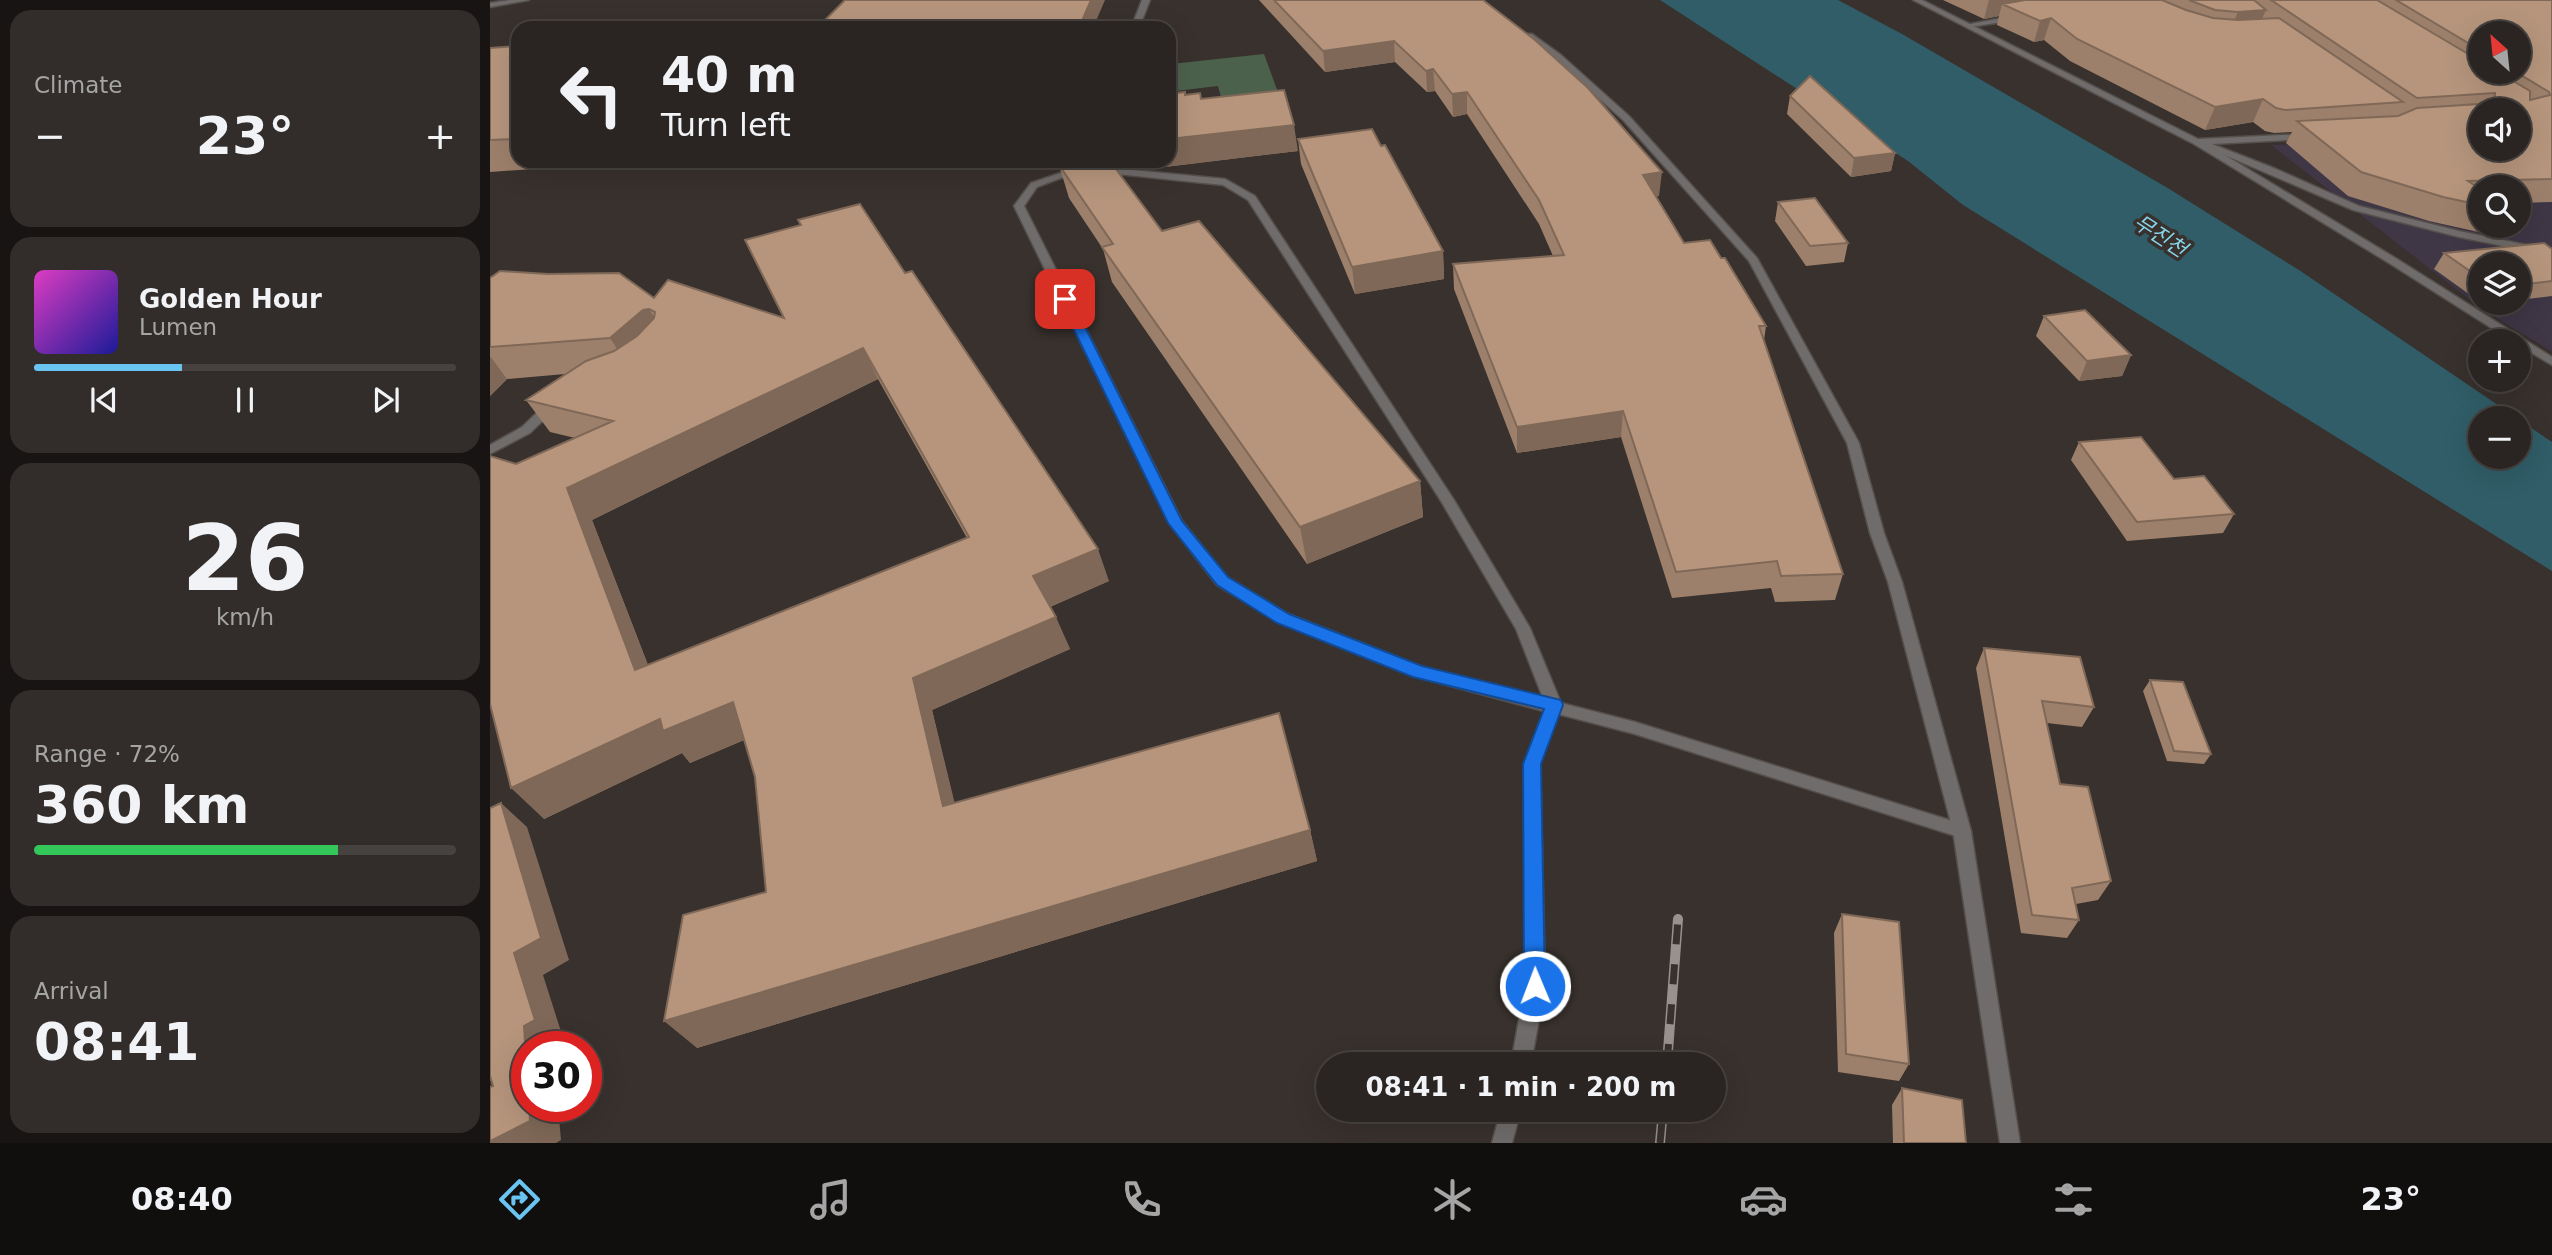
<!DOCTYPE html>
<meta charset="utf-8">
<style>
body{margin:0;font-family:"DejaVu Sans","Noto Sans KR",sans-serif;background:#322d2a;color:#f1f3f6;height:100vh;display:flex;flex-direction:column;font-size:26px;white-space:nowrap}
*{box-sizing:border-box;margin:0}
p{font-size:23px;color:#a5a5a5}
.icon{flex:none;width:38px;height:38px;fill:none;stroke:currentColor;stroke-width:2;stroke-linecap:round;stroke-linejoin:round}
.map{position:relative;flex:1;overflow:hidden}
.panel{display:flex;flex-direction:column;gap:10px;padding:10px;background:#171413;width:490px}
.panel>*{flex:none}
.banner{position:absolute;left:21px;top:21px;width:665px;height:147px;border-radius:21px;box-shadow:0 7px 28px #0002,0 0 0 2px #464240;background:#2a2522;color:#f1f3f6;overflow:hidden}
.needle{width:46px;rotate:333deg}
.buttons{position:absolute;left:1978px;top:21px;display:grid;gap:14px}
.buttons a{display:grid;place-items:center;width:63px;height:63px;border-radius:50%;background:#2a2522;box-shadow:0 7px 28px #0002,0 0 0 2px #464240;font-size:35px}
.speed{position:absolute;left:21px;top:1031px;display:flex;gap:14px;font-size:35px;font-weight:700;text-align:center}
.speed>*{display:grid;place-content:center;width:91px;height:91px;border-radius:50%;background:#2a2522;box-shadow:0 7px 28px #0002,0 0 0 2px #464240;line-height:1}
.speed .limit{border:10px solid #d22;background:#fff;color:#111}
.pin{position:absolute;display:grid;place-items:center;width:60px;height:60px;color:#fff;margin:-30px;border-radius:14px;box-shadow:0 4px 10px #0006}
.me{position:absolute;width:77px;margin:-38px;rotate:359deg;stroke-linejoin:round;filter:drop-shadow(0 0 5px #0008)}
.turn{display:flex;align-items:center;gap:24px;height:147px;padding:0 35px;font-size:32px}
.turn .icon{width:91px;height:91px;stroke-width:2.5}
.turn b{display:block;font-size:49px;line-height:60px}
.big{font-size:52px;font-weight:700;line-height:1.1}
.panel .card{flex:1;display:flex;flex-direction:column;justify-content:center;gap:10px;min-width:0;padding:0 24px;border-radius:21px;background:#322d2a}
.panel .dial{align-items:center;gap:0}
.dial b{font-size:91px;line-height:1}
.song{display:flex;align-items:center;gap:21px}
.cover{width:84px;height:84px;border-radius:10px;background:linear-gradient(135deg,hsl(310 70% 55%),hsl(240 70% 35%))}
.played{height:7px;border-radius:4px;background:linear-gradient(90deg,#69c4f1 35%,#464240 35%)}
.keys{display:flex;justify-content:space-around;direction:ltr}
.heat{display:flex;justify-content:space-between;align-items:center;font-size:38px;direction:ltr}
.charge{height:10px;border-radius:5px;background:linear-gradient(90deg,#34c759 72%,#464240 0)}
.trip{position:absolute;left:826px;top:1052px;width:410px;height:70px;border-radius:35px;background:#2a2522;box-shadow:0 7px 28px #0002,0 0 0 2px #464240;font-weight:700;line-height:70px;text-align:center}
.dock{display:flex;height:112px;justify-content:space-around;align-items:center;background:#110f0e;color:#a5a5a5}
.dock .icon{width:49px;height:49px}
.dock .current{color:#69c4f1}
.dock b{font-size:32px;color:#f1f3f6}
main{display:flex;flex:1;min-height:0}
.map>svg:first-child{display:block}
.industrial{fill:#3f3646;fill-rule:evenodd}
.green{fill:#4c614b}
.water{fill:#305d68}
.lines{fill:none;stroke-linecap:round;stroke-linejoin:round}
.minor-casing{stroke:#554f4b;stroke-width:3}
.tertiary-casing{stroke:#554f4b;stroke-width:3}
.minor{fill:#706c6c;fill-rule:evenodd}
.tertiary{fill:#706c6c;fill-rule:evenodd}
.rail-casing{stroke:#98928f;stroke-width:10}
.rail{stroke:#38312d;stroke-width:7;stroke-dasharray:20;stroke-linecap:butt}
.wall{fill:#9d806b;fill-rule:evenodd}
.shaded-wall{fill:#7f6857}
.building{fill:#b6957c;stroke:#7f6857;stroke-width:2;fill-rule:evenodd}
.route{fill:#1a73e8;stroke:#114b97;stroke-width:2}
.labels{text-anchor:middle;stroke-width:7;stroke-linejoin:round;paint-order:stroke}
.far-water-label{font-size:21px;font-style:italic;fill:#87d6eb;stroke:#38312d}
</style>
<main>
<section class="panel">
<div class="card"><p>Climate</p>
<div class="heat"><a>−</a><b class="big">23°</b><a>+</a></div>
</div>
<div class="card">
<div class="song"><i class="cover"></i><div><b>Golden Hour</b><p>Lumen</p></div></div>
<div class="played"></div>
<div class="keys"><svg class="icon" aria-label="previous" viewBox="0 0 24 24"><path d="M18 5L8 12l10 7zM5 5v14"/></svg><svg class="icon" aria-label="pause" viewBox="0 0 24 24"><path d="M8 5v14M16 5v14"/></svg><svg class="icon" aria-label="next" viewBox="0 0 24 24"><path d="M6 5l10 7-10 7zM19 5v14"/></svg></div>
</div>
<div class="card dial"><b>26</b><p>km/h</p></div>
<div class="card"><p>Range · 72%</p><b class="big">360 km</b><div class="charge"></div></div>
<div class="card"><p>Arrival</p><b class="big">08:41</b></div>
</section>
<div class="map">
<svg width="2062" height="1143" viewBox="0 0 2062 1143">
<rect width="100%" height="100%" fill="#38312d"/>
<path class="industrial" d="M 1987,138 L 1990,149 L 2062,184 L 2062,352 L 1989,307 L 1781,145 ZM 1990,187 L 2028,187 L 2028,226 L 1990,226 ZM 1990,264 L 2028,264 L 2028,303 L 1990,303 Z"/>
<path class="green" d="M 774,54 L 789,95 L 732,101 L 728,86 L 686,91 L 681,64 Z"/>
<path class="water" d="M 1170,0 L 1348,0 L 1412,34 L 1676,187 L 1809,270 L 2027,418 L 1990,418 L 1990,457 L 2028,457 L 2028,419 L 2062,442 L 2062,571 L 1473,205 L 1418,161 Z"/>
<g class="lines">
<g class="minor-casing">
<path id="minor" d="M 20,0 L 39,0 L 0,7 L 0,3 Z
M 652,0 L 660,0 L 649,28 L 641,28 Z
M 1523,16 L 1527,18 L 1526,20 L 1479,27 L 1475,25 Z
M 1817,134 L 1820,135 L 1820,139 L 1722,144 L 1786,169 L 1869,206 L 1969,231 L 2062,250 L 2062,256 L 1969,237 L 1863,210 L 1704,142 L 1708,139 Z
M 611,167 L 735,179 L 765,196 L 964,500 L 1040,628 L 1071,703 L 1145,722 L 1472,824 L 1478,826 L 1481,831 L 1478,836 L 1472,838 L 1145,734 L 1068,714 L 1050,764 L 1055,986 L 1041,1064 L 1021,1064 L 1035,986 L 1034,764 L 1054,711 L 924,676 L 788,622 L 727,585 L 679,523 L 524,206 L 541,183 L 582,169 L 587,172 L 547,187 L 534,206 L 692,521 L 737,577 L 798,614 L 932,667 L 1053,698 L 1026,629 L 951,501 L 758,200 L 733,185 L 608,172 L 606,170 Z
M 63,400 L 69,404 L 67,407 L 40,433 L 0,454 L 0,445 L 32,427 L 59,401 Z
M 1011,1110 L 1031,1110 L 1022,1143 L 1002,1143 Z"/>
</g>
<g class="tertiary-casing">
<path id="tertiary" d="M 1423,0 L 1432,0 L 1710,140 L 1907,259 L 2062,357 L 2062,365 L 2028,345 L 2028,341 L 2022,341 L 1899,263 L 1704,144 Z
M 1036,34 L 1042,34 L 1071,55 L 1139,116 L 1267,258 L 1369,443 L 1394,533 L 1412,582 L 1481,831 L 1530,1143 L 1510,1143 L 1463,831 L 1398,582 L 1380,533 L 1357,443 L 1259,261 L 1133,120 L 1065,59 L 1036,38 Z"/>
</g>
<use href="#minor" class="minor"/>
<use href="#tertiary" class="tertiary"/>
<g class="rail-casing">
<path id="rail" d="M 1177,1064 L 1188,919
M 1170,1143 L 1173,1110"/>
</g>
<use href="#rail" class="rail"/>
</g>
<path class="wall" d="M 769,0 L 993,0 L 1169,196 L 1166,196 L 1194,243 L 1231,258 L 1276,326 L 1274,340 L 1353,574 L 1345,600 L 1285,602 L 1281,588 L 1182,598 L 1131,437 L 1027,453 L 964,289 L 963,264 L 1063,256 L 1049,224 L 977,114 L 963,117 L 945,91 L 937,92 L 905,62 L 835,72 Z
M 1453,0 L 2062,0 L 2062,202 L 2028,203 L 2028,187 L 1990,187 L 1990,226 L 2009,226 L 2002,235 L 1939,221 L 1858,196 L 1796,143 L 1802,132 L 1784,133 L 1775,131 L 1763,122 L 1715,130 L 1580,61 L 1554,40 L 1544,42 L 1507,25 L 1509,16 L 1494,19 ZM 1990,33 L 2028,72 L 1990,72 Z
M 28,46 L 28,161 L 157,161 L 0,172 L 0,48 Z
M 695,95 L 711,99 L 808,151 L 658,169 L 631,166 L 630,161 L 679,161 Z
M 1300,96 L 1405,153 L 1401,171 L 1361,177 L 1297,114 Z
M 808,139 L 891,146 L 953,251 L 954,279 L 865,294 L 811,164 Z
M 569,165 L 672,231 L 930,481 L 933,517 L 817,564 L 622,282 L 613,249 L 579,198 Z
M 1288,202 L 1358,243 L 1354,262 L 1316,266 L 1285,221 Z
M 255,240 L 619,581 L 560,607 L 580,649 L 442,710 L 464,803 L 820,830 L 827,861 L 207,1048 L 276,892 L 265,777 L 254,740 L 200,763 L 192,753 L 54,819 L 26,464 L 85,438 L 60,432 L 36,400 L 75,374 L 17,379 L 0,396 L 0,278 L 164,298 L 294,318 ZM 388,379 L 477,538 L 158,665 L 102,520 Z
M 2062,249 L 2062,296 L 2028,300 L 2028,264 L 1990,264 L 1990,302 L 1944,269 L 1954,253 Z
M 1554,316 L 1641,355 L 1632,376 L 1589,381 L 1546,336 Z
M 1589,442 L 1684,479 L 1744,514 L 1733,533 L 1637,541 L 1581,460 Z
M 1494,648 L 1604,707 L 1592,727 L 1557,723 L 1570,784 L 1621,881 L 1608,900 L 1586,904 L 1589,920 L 1577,938 L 1531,933 L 1486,668 Z
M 1660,680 L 1721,754 L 1714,764 L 1677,761 L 1653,691 Z
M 1352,914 L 1419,1064 L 1409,1081 L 1348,1072 L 1344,933 Z
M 1412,1088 L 1476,1143 L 1403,1143 L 1402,1105 Z"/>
<path class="shaded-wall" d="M 601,0 L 615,0 L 603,28 L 589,28 Z
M 1499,0 L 1591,0 L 1512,4 L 1509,16 L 1494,19 Z
M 1776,10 L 1767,30 L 1739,32 L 1748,12 Z
M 1561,18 L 1554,40 L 1544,42 L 1550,21 Z
M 904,41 L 905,62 L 835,72 L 833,51 Z
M 943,69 L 945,91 L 937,92 L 936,71 Z
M 977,92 L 977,114 L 963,117 L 962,94 Z
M 1773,99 L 1763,122 L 1715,130 L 1725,107 Z
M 804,125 L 808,151 L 658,169 L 656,161 L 679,161 L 679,139 Z
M 1405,153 L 1401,171 L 1361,177 L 1364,158 Z
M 1172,172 L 1169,196 L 1151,199 L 1153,175 Z
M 953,251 L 954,279 L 865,294 L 862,267 Z
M 159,309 L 178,339 L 140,369 L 120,338 L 153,310 Z
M 373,348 L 388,379 L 102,520 L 172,702 L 145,670 L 77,488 Z
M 1641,355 L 1632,376 L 1589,381 L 1597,361 Z
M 0,356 L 17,379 L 0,396 Z
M 1133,411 L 1131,437 L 1027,453 L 1027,427 Z
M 930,481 L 933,517 L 817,564 L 810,527 Z
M 608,549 L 619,581 L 557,608 L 543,576 Z
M 566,617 L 580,649 L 442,710 L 473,837 L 453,806 L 423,678 Z
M 243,702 L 268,734 L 200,763 L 192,753 L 54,819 L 21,788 L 170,719 Z
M 11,803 L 37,827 L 79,960 L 53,975 L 74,1041 L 65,1046 L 37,1046 L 37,1073 L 24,953 Z
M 820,830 L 827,861 L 207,1048 L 174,1021 Z
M 39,1106 L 68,1106 L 71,1140 L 66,1143 L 0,1143 L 0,1141 Z"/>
<path class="building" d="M 355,0 L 601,0 L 589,28 L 327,28 Z
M 784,0 L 993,0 L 1045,40 L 1098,88 L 1172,172 L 1153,175 L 1194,243 L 1220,240 L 1231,258 L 1235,258 L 1276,326 L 1269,326 L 1353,574 L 1291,576 L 1287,561 L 1186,572 L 1133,411 L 1027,427 L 963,264 L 1074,255 L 1049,200 L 977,92 L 962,94 L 943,69 L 936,71 L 904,41 L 833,51 Z
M 1535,0 L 1672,0 L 1696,10 L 1723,18 L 1748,20 L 1789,18 L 1913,102 L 1795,110 L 1786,108 L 1773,99 L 1725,107 L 1587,39 L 1561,18 L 1550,21 L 1512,4 Z
M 1699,0 L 1764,0 L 1776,10 L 1748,12 L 1725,10 Z
M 1781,0 L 1887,0 L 1990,61 L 1990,72 L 2008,72 L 2040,91 L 2040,100 L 2060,95 L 2059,92 L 2026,72 L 2028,72 L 2028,33 L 1990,33 L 1990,50 L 1906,0 L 2062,0 L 2062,179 L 1978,181 L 1990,189 L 1990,205 L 1953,197 L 1871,172 L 1807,121 L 1908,116 L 1927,108 L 2004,103 L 2005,93 L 1927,98 ZM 1990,110 L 2028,110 L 2028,149 L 1990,149 Z
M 28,46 L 28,52 L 21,57 L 28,57 L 28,139 L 0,140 L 0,48 Z
M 1320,76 L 1405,153 L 1364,158 L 1300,96 Z
M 794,90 L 804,125 L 679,139 L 679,94 L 695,92 L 695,95 L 710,93 L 711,99 Z
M 882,129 L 891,146 L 895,145 L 953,251 L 862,267 L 808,139 Z
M 586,161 L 620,161 L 672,231 L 709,221 L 930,481 L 810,527 L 612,247 L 623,244 L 569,165 Z
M 1325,198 L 1358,243 L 1320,246 L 1288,202 Z
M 370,204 L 415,273 L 422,271 L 608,549 L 543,576 L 566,617 L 423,678 L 453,806 L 789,713 L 820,830 L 174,1021 L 193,915 L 276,892 L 265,777 L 243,702 L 173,731 L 170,719 L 21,788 L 0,704 L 0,456 L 26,464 L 123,421 L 36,400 L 96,361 L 124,351 L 147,336 L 164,318 L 165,312 L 159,309 L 153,310 L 120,338 L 0,347 L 0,278 L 10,271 L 58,274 L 129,273 L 164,298 L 178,280 L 294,318 L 255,240 L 311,225 L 308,220 ZM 373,348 L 479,537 L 145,670 L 77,488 Z
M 2054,243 L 2062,249 L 2062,281 L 2028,285 L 2028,264 L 1990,264 L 1990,278 L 1954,253 Z
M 1595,310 L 1641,355 L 1597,361 L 1554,316 Z
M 1651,437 L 1684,479 L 1714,476 L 1744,514 L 1647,522 L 1589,442 Z
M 1494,648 L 1590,657 L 1604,707 L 1552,701 L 1570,784 L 1598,787 L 1621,881 L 1582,888 L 1589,920 L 1542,915 Z
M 1660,680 L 1693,682 L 1721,754 L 1684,751 Z
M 11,803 L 51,938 L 24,953 L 45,1020 L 34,1026 L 37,1073 L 37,1106 L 39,1106 L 40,1121 L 0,1141 L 0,1087 L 3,1086 L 0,1076 L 0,808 Z
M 1352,914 L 1409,922 L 1419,1064 L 1356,1054 Z
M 1412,1088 L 1472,1100 L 1476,1143 L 1414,1143 Z"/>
<path class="route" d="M 575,295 L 581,299 L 692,521 L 738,577 L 799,614 L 932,666 L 1071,700 L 1073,705 L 1051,764 L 1055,986 L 1052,993 L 1045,996 L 1037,993 L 1034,986 L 1033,764 L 1054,709 L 923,677 L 787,623 L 727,585 L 678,523 L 569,299 Z"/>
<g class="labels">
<g class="far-water-label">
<text transform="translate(1670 236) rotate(33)" y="7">무진천</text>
</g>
</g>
</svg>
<div class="buttons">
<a><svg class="needle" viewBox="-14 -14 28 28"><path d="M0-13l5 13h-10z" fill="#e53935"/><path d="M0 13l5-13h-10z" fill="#a5a5a5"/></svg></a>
<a><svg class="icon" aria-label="sound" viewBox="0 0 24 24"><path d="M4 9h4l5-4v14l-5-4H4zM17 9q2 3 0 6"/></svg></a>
<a><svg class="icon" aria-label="search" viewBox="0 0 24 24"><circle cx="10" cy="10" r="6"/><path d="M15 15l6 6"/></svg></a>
<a><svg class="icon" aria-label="layers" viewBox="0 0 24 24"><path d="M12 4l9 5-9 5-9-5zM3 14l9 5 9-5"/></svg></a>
<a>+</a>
<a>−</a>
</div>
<div class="speed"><div class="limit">30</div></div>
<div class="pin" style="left:575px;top:299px;background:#d93025"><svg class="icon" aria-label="arrive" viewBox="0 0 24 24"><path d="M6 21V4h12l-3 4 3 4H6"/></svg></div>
<svg class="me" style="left:1045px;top:986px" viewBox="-20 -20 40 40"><circle r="17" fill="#1a73e8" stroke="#fff" stroke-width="3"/><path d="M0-11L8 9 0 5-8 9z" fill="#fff"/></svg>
<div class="trip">08:41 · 1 min · 200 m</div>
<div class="banner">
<div class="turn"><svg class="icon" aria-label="left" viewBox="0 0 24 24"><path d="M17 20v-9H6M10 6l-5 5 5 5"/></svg><div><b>40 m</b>Turn left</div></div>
</div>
</div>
</main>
<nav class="dock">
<b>08:40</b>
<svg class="icon current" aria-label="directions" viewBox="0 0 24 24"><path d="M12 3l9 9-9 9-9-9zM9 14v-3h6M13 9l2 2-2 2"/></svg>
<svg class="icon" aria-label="music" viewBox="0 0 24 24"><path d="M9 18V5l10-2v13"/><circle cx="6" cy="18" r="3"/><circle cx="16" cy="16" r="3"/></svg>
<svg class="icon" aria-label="phone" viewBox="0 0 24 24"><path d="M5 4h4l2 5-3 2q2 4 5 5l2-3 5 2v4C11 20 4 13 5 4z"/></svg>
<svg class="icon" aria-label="climate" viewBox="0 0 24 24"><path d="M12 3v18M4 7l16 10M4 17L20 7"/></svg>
<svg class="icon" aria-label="car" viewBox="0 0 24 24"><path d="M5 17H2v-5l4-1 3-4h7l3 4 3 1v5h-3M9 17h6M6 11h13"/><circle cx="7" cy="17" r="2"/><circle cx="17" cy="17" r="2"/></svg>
<svg class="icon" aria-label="filters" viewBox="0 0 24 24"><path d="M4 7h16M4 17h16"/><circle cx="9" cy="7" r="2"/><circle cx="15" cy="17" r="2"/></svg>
<b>23°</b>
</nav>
